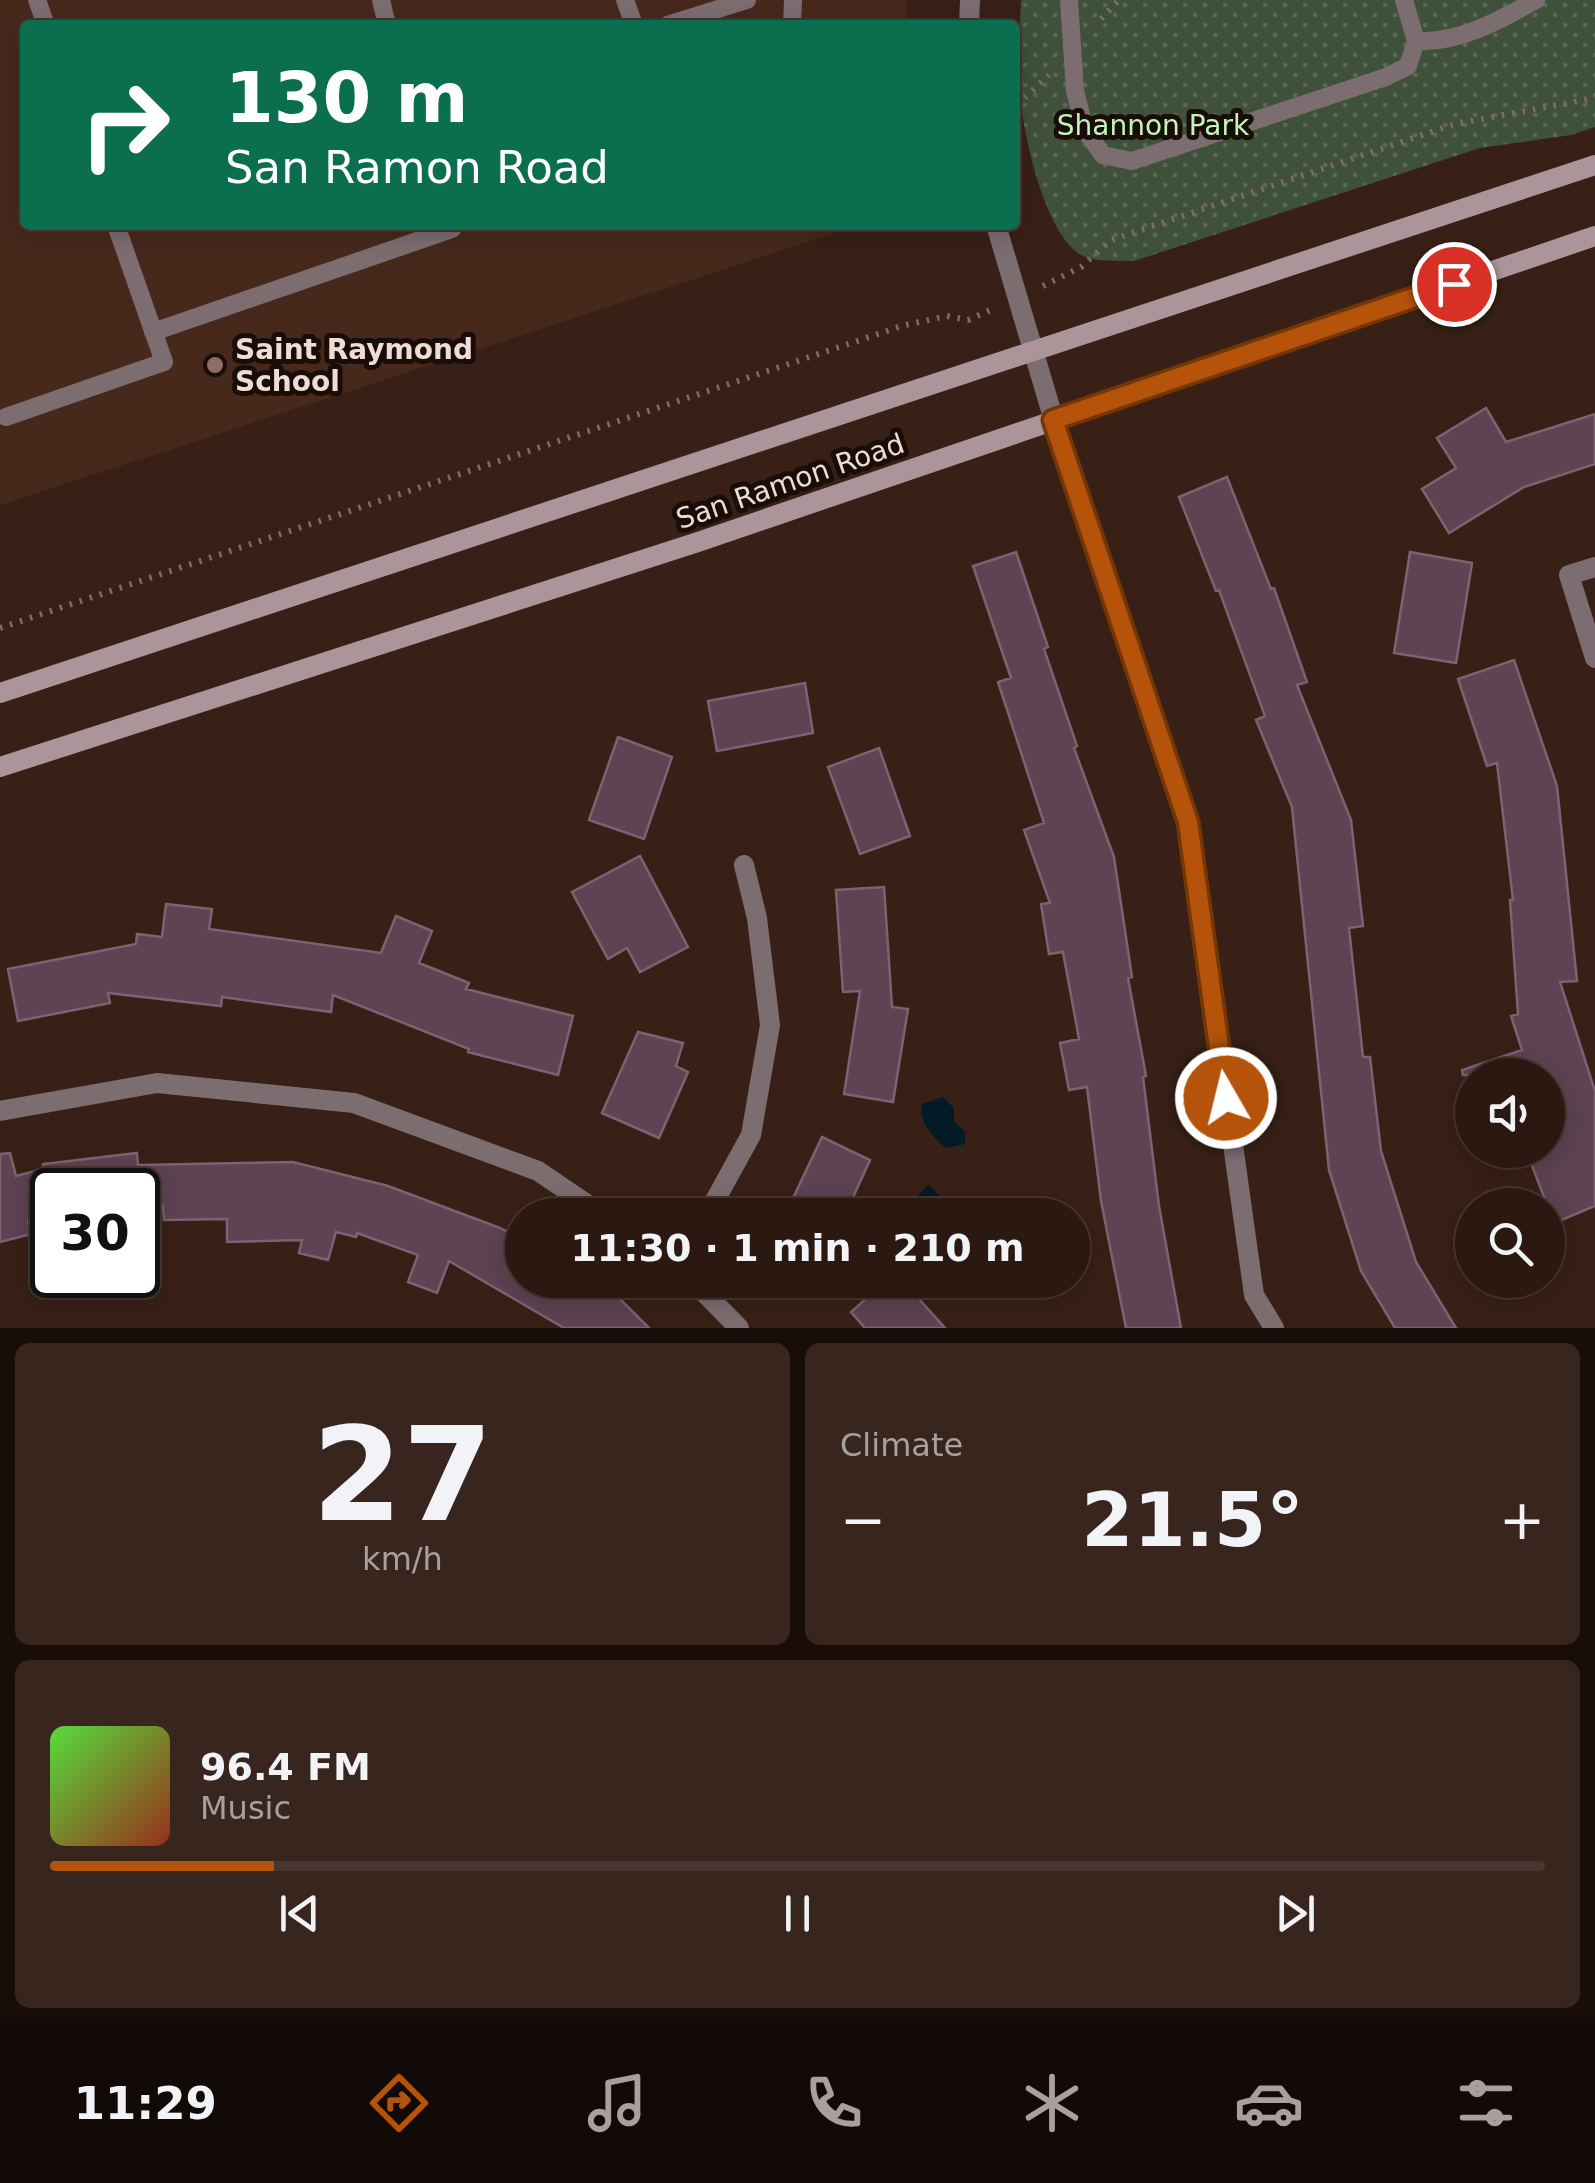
<!DOCTYPE html>
<meta charset="utf-8">
<style>
body{margin:0;font-family:"DejaVu Sans",sans-serif;background:#37251e;color:#f1f3f6;height:100vh;display:flex;flex-direction:column;font-size:38px;white-space:nowrap}
*{box-sizing:border-box;margin:0}
p{font-size:32px;color:#a6a09f}
.icon{flex:none;width:55px;height:55px;fill:none;stroke:currentColor;stroke-width:2;stroke-linecap:round;stroke-linejoin:round}
.map{position:relative;height:1328px;overflow:hidden}
.panel{display:flex;flex-direction:column;gap:15px;padding:15px;background:#180d09;flex:1}
.panel>*{flex:none}
.guide{position:absolute;left:20px;top:20px;width:1000px;height:210px;border-radius:10px;box-shadow:0 5px 25px #0003,0 0 0 2px #473730;background:#0b6e4f;color:#fff;overflow:hidden}
.buttons{position:absolute;left:1455px;top:1058px;display:grid;gap:20px}
.buttons a{display:grid;place-items:center;width:110px;height:110px;border-radius:50%;background:#2b1810;box-shadow:0 5px 25px #0003,0 0 0 2px #473730;font-size:50px}
.speed{position:absolute;left:30px;top:1168px;display:flex;gap:20px;font-size:50px;font-weight:700;text-align:center}
.speed>*{display:grid;place-content:center;width:130px;height:130px;border-radius:50%;background:#2b1810;box-shadow:0 5px 25px #0003,0 0 0 2px #473730;line-height:1}
.speed .limit{border:5px solid #111;border-radius:15px;background:#fff;color:#111}
.pin{position:absolute;display:grid;place-items:center;width:85px;height:85px;color:#fff;margin:-42px;border:5px solid #fff;border-radius:50%;box-shadow:0 2px 10px #0007}
.me{position:absolute;width:110px;margin:-55px;rotate:352deg;stroke-linejoin:round;filter:drop-shadow(0 0 8px #0008)}
.turn{display:flex;align-items:center;gap:35px;height:210px;padding:0 40px;font-size:45px}
.turn .icon{width:130px;height:130px;stroke-width:2.5}
.turn b{display:block;font-size:70px;line-height:85px}
.big{font-size:75px;font-weight:600;line-height:1.1}
.panel .card{flex:1;display:flex;flex-direction:column;justify-content:center;gap:15px;min-width:0;padding:0 35px;border-radius:15px;background:#37251e}
.panel .dial{align-items:center;gap:0}
.dial b{font-size:130px;line-height:1}
.song{display:flex;align-items:center;gap:30px}
.cover{width:120px;height:120px;border-radius:15px;background:linear-gradient(135deg,hsl(110 70% 55%),hsl(10 70% 35%))}
.played{height:10px;border-radius:5px;background:linear-gradient(90deg,#b45309 15%,#473730 15%)}
.keys{display:flex;justify-content:space-around;direction:ltr}
.heat{display:flex;justify-content:space-between;align-items:center;font-size:55px;direction:ltr}
.panel .tiles{flex:1;display:grid;gap:15px;grid-template-columns:1fr 1fr}
.card:last-child{grid-column:span 2}
.trip{position:absolute;left:505px;top:1198px;width:585px;height:100px;border-radius:50px;background:#2b1810;box-shadow:0 5px 25px #0003,0 0 0 2px #473730;font-weight:600;line-height:100px;text-align:center}
.dock{display:flex;height:160px;justify-content:space-around;align-items:center;background:#110a06;color:#a6a09f}
.dock .icon{width:70px;height:70px}
.dock .active{color:#b45309}
.dock b{font-size:45px;color:#f1f3f6}
.map>svg:first-child{display:block}
.built{fill:#47291c}
.park{fill:url(#park-dots)}
.water{fill:#011c27}
.building{fill:#5e4352;stroke:#7e6272;stroke-width:2.5}
.lines{fill:none;stroke-linecap:round;stroke-linejoin:round}
.path{stroke:#826b63;stroke-width:6;stroke-dasharray:2.5 8;stroke-linecap:butt}
.lane{stroke:#7c6d71;stroke-width:18}
.street{stroke:#7c6d71;stroke-width:20}
.secondary{stroke:#ac959a;stroke-width:20}
.route-casing{stroke:#753606;stroke-width:25}
.route{stroke:#b45309;stroke-width:18}
.education-dot{fill:#8d6e63;stroke:#190d09;stroke-width:4}
.labels{text-anchor:middle;stroke-width:10;stroke-linejoin:round;paint-order:stroke}
.park-label{font-size:28px;fill:#c3f3b6;stroke:#190d09}
.poi-label{font-size:28px;font-weight:bold;fill:#eedcd5;stroke:#190d09;text-anchor:start}
.street-label{font-size:28px;fill:#eedcd5;stroke:#190d09}
</style>
<div class="map">
<svg width="1595" height="1328" viewBox="0 0 1595 1328">
<defs>
<pattern id="park-dots" width="8" height="8" patternUnits="userSpaceOnUse" patternTransform="scale(2.5)"><rect width="8" height="8" fill="#3f513b"/><path d="M2 2h.1M6 6h.1" fill="none" stroke="#5b6956" stroke-width="1.8" stroke-linecap="round"/></pattern>
</defs>
<rect width="100%" height="100%" fill="#392016"/>
<path class="built" d="M 0,0 L 907,0 L 906,25 L 25,25 L 25,225 L 860,225 L 0,505 Z"/>
<path class="park" d="M 1021,0 L 1595,0 L 1595,127 L 1571,135 L 1480,148 L 1134,261 C 1120,260 1101,262 1088,258 C 1045,245 1021,125 1019,85 C 1017,57 1020,28 1021,0 Z"/>
<path class="water" d="M 943,1097 L 954,1108 L 954,1121 L 965,1132 L 965,1144 L 946,1148 C 933,1137 918,1122 922,1104 Z
M 929,1185 L 943,1200 L 925,1215 L 897,1215 Z"/>
<path class="building" d="M 1486,408 L 1506,442 L 1595,414 L 1595,464 L 1524,487 L 1449,533 L 1422,489 L 1456,468 L 1437,438 Z
M 1227,477 L 1271,589 L 1274,588 L 1307,682 L 1297,685 L 1351,820 L 1363,926 L 1349,928 L 1363,1057 L 1370,1057 L 1381,1151 L 1416,1262 L 1456,1328 L 1395,1328 L 1361,1271 L 1329,1170 L 1292,807 L 1256,720 L 1265,716 L 1219,590 L 1216,591 L 1179,497 Z
M 1016,552 L 1048,647 L 1044,649 L 1077,746 L 1074,748 L 1114,857 L 1132,977 L 1128,978 L 1146,1076 L 1143,1077 L 1159,1206 L 1181,1328 L 1126,1328 L 1101,1201 L 1087,1087 L 1069,1090 L 1060,1043 L 1079,1039 L 1063,952 L 1049,954 L 1041,904 L 1050,903 L 1024,830 L 1044,823 L 998,682 L 1011,678 L 973,566 Z
M 1410,552 L 1472,563 L 1456,663 L 1394,653 Z
M 1514,660 L 1557,786 L 1577,981 L 1560,982 L 1595,1091 L 1595,1206 L 1554,1223 L 1526,1150 L 1548,1150 L 1548,1075 L 1463,1075 L 1462,1070 L 1522,1050 L 1511,1016 L 1518,1014 L 1510,900 L 1513,900 L 1497,763 L 1487,766 L 1458,679 Z
M 805,683 L 813,733 L 717,751 L 708,701 Z
M 618,737 L 672,757 L 644,839 L 589,820 Z
M 879,748 L 910,836 L 860,854 L 828,767 Z
M 640,856 L 688,947 L 640,972 L 627,948 L 608,959 L 572,892 Z
M 884,887 L 892,1007 L 908,1009 L 893,1102 L 844,1094 L 860,991 L 843,992 L 836,890 Z
M 166,904 L 212,909 L 209,929 L 381,953 L 396,916 L 432,931 L 419,963 L 469,983 L 466,989 L 573,1016 L 558,1075 L 468,1052 L 469,1049 L 333,995 L 331,1012 L 222,997 L 221,1006 L 108,993 L 110,1003 L 18,1021 L 8,969 L 136,944 L 137,934 L 162,937 Z
M 638,1032 L 683,1043 L 676,1066 L 688,1072 L 659,1138 L 602,1113 Z
M 822,1137 L 870,1160 L 845,1215 L 785,1215 Z
M 10,1153 L 16,1176 L 43,1169 L 43,1164 L 137,1153 L 138,1165 L 293,1162 L 388,1186 L 500,1228 L 519,1238 L 512,1264 L 522,1268 L 522,1280 L 590,1280 L 616,1295 L 649,1328 L 564,1328 L 449,1261 L 437,1293 L 408,1282 L 418,1255 L 357,1233 L 356,1237 L 336,1232 L 328,1260 L 299,1253 L 302,1240 L 227,1242 L 227,1219 L 164,1220 L 163,1206 L 138,1209 L 138,1190 L 52,1190 L 52,1218 L 28,1221 L 31,1234 L 0,1242 L 0,1154 Z
M 887,1280 L 902,1280 L 945,1328 L 865,1328 L 851,1312 Z"/>
<g class="lines">
<path class="path" d="M 1101,19 L 1118,1
M 1017,105 L 1049,75
M 1043,286 L 1081,267 L 1111,240 L 1455,124 L 1595,98
M 0,628 L 905,325 L 947,316 L 968,320 L 995,308"/>
<path class="lane" d="M 37,0 L 46,25
M 381,0 L 387,25
M 625,0 L 634,25
M 1069,0 L 1075,91 L 1085,130 L 1103,155 L 1132,161 L 1386,77 L 1408,66 L 1416,41 L 1404,0
M 667,25 L 747,0
M 792,25 L 793,0
M 1416,41 C 1458,44 1500,20 1536,0
M 153,332 L 452,229
M 6,417 L 164,362 L 116,225"/>
<path class="street" d="M 969,25 L 970,0
M 996,225 L 1069,471 L 1188,822 L 1254,1295 L 1274,1328
M 1595,567 L 1569,575 L 1595,658
M 0,1111 L 157,1083 L 354,1103 L 538,1171 L 603,1215
M 707,1215 L 751,1135 L 770,1025 L 757,918 L 744,865
M 692,1280 L 739,1328"/>
<path class="secondary" d="M 0,693 L 1595,165
M 0,767 L 695,543 L 1595,236"/>
</g>
<g class="lines">
<g class="route-casing">
<path id="route" d="M 1226,1098 L 1188,822 L 1053,420 L 1454,284"/>
</g>
<use href="#route" class="route"/>
</g>
<circle class="education-dot" cx="215" cy="365" r="10"/>
<g class="labels">
<g class="park-label">
<text x="1153" y="135">Shannon Park</text>
</g>
<g class="poi-label">
<text x="235" y="359">Saint Raymond<tspan x="235" dy="32">School</tspan></text>
</g>
<g class="street-label">
<text transform="translate(790 481) rotate(-19)" y="10">San Ramon Road</text>
</g>
</g>
</svg>
<div class="buttons">
<a><svg class="icon" aria-label="sound" viewBox="0 0 24 24"><path d="M4 9h4l5-4v14l-5-4H4zM17 9q2 3 0 6"/></svg></a>
<a><svg class="icon" aria-label="search" viewBox="0 0 24 24"><circle cx="10" cy="10" r="6"/><path d="M15 15l6 6"/></svg></a>
</div>
<div class="speed"><div class="limit">30</div></div>
<div class="pin" style="left:1454px;top:284px;background:#d93025"><svg class="icon" aria-label="arrive" viewBox="0 0 24 24"><path d="M6 21V4h12l-3 4 3 4H6"/></svg></div>
<svg class="me" style="left:1226px;top:1098px" viewBox="-20 -20 40 40"><circle r="17" fill="#b45309" stroke="#fff" stroke-width="3"/><path d="M0-11L8 9 0 5-8 9z" fill="#fff"/></svg>
<div class="trip">11:30 · 1 min · 210 m</div>
<div class="guide">
<div class="turn"><svg class="icon" aria-label="right" viewBox="0 0 24 24"><path d="M7 20v-9h11M14 6l5 5-5 5"/></svg><div><b>130 m</b>San Ramon Road</div></div>
</div>
</div>
<section class="panel">
<div class="tiles">
<div class="card dial"><b>27</b><p>km/h</p></div>
<div class="card"><p>Climate</p>
<div class="heat"><a>−</a><b class="big">21.5°</b><a>+</a></div>
</div>
<div class="card">
<div class="song"><i class="cover"></i><div><b>96.4 FM</b><p>Music</p></div></div>
<div class="played"></div>
<div class="keys"><svg class="icon" aria-label="previous" viewBox="0 0 24 24"><path d="M18 5L8 12l10 7zM5 5v14"/></svg><svg class="icon" aria-label="pause" viewBox="0 0 24 24"><path d="M8 5v14M16 5v14"/></svg><svg class="icon" aria-label="next" viewBox="0 0 24 24"><path d="M6 5l10 7-10 7zM19 5v14"/></svg></div>
</div>
</div>
</section>
<nav class="dock">
<b>11:29</b>
<svg class="icon active" aria-label="directions" viewBox="0 0 24 24"><path d="M12 3l9 9-9 9-9-9zM9 14v-3h6M13 9l2 2-2 2"/></svg>
<svg class="icon" aria-label="music" viewBox="0 0 24 24"><path d="M9 18V5l10-2v13"/><circle cx="6" cy="18" r="3"/><circle cx="16" cy="16" r="3"/></svg>
<svg class="icon" aria-label="phone" viewBox="0 0 24 24"><path d="M5 4h4l2 5-3 2q2 4 5 5l2-3 5 2v4C11 20 4 13 5 4z"/></svg>
<svg class="icon" aria-label="climate" viewBox="0 0 24 24"><path d="M12 3v18M4 7l16 10M4 17L20 7"/></svg>
<svg class="icon" aria-label="car" viewBox="0 0 24 24"><path d="M5 17H2v-5l4-1 3-4h7l3 4 3 1v5h-3M9 17h6M6 11h13"/><circle cx="7" cy="17" r="2"/><circle cx="17" cy="17" r="2"/></svg>
<svg class="icon" aria-label="filters" viewBox="0 0 24 24"><path d="M4 7h16M4 17h16"/><circle cx="9" cy="7" r="2"/><circle cx="15" cy="17" r="2"/></svg>
</nav>
